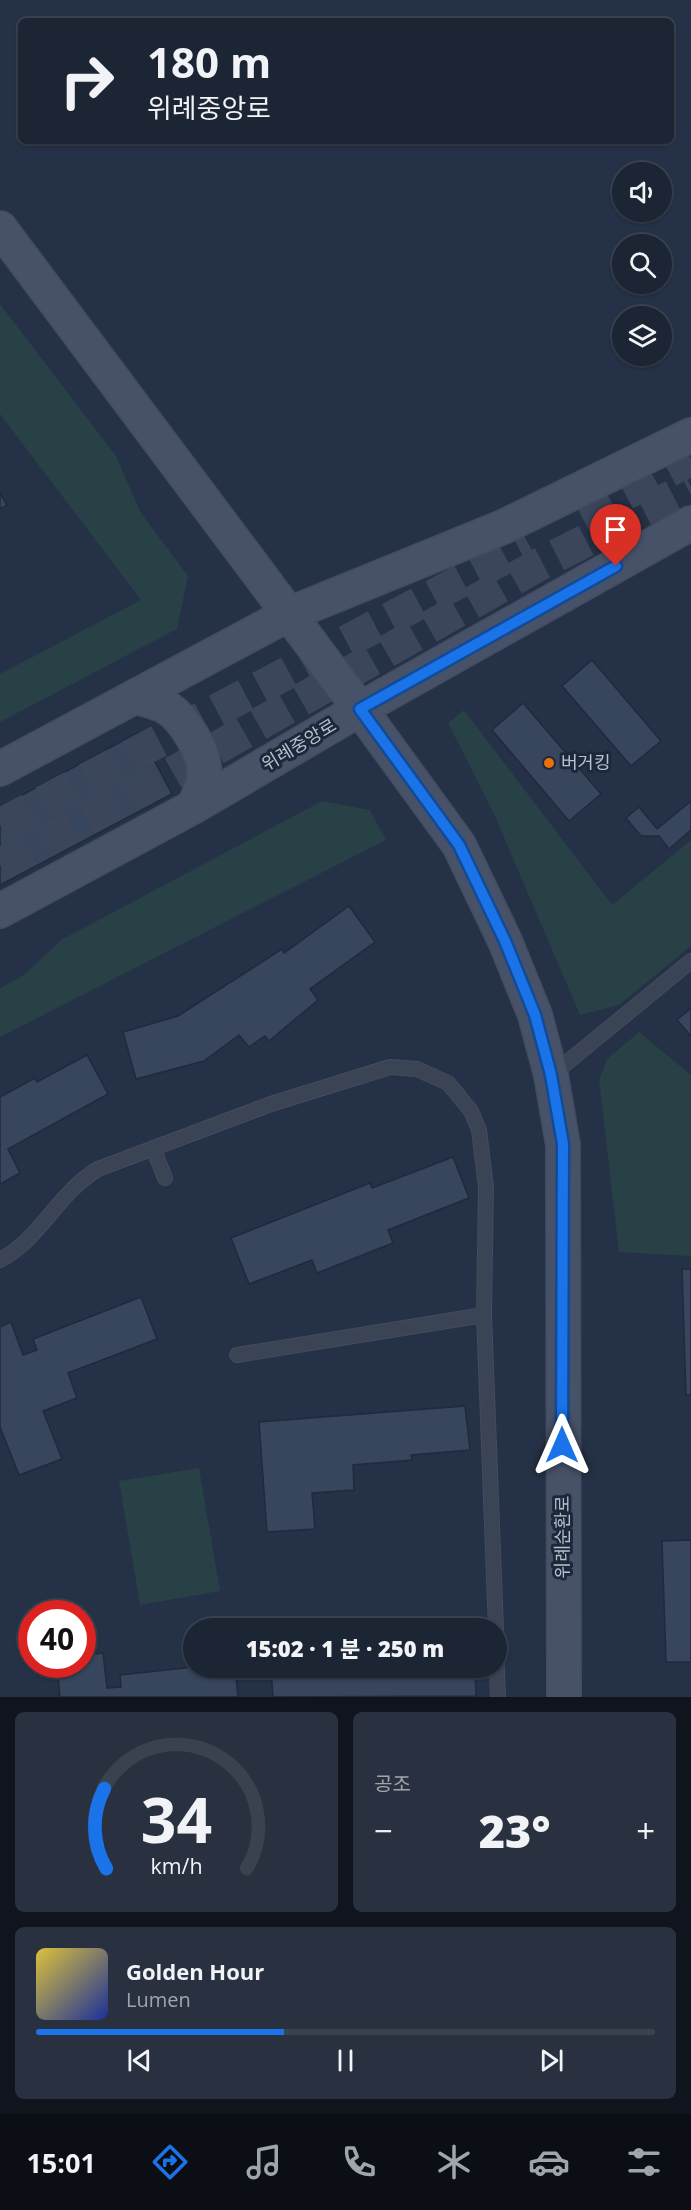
<!DOCTYPE html>
<html lang="ko">
<meta charset="utf-8">
<style>
body{margin:0;font-family:"Open Sans","Noto Sans KR",sans-serif;background:#293140;color:#f1f3f6;height:100vh;display:flex;flex-direction:column;font-size:22px;white-space:nowrap}
*{box-sizing:border-box;margin:0}
p{font-size:20px;color:#a0a5ac}
.icon{flex:none;width:33px;height:33px;fill:none;stroke:currentColor;stroke-width:2;stroke-linecap:round;stroke-linejoin:round}
.map{position:relative;height:1697px;overflow:hidden}
.panel{display:flex;flex-direction:column;gap:15px;padding:15px;background:#0f141d;flex:1}
.panel>*{flex:none}
.top-card{position:absolute;left:18px;top:18px;width:656px;height:126px;border-radius:9px;box-shadow:0 2px 4px #0004,0 0 0 2px #3a424f;background:#1c2534;color:#f1f3f6;overflow:hidden}
.fabs{position:absolute;left:612px;top:162px;display:grid;gap:12px}
.fabs a{display:grid;place-items:center;width:60px;height:60px;border-radius:50%;background:#1c2534;box-shadow:0 2px 4px #0004,0 0 0 2px #3a424f;font-size:30px}
.speed{position:absolute;left:18px;top:1600px;display:flex;gap:12px;font-size:30px;font-weight:700;text-align:center}
.speed>*{display:grid;place-content:center;width:78px;height:78px;border-radius:50%;background:#1c2534;box-shadow:0 2px 4px #0004,0 0 0 2px #3a424f;line-height:1}
.speed .limit{border:9px solid #d22;background:#fff;color:#111}
.pin{position:absolute;display:grid;place-items:center;width:51px;height:51px;color:#fff;margin:-62px -26px;border-radius:50% 50% 50% 0;rotate:-45deg;box-shadow:0 0 6px #0007}
.pin .icon{rotate:45deg}
.me{position:absolute;width:66px;margin:-33px;rotate:0deg;stroke-linejoin:round;filter:drop-shadow(0 0 4px #0008)}
.turn{display:flex;align-items:center;gap:21px;height:126px;padding:0 30px;font-size:27px}
.turn .icon{width:78px;height:78px;stroke-width:2.5}
.turn b{display:block;font-size:42px;line-height:51px}
.big{font-size:45px;font-weight:800;line-height:1.1}
.panel .widget{flex:1;display:flex;flex-direction:column;justify-content:center;gap:9px;min-width:0;padding:0 21px;border-radius:9px;background:#293140}
.panel .dial{align-items:center;gap:0}
.dial svg{height:156px;overflow:visible;fill:none;stroke:#3a424f;stroke-width:7;stroke-linecap:round;text-anchor:middle}
.dial text{fill:#f1f3f6;stroke:none}
.song{display:flex;align-items:center;gap:18px}
.cover{width:72px;height:72px;border-radius:9px;background:linear-gradient(135deg,hsl(50 70% 55%),hsl(230 70% 35%))}
.played{height:6px;border-radius:3px;background:linear-gradient(90deg,#1a73e8 40%,#3a424f 40%)}
.keys{display:flex;justify-content:space-around;direction:ltr}
.heat{display:flex;justify-content:space-between;align-items:center;font-size:33px;direction:ltr}
.panel .tiles{flex:1;display:grid;gap:15px;grid-template-columns:1fr 1fr}
.widget:last-child{grid-column:span 2}
.trip{position:absolute;left:183px;top:1618px;width:324px;height:60px;border-radius:30px;background:#1c2534;box-shadow:0 2px 4px #0004,0 0 0 2px #3a424f;font-weight:800;line-height:60px;text-align:center}
.dock{display:flex;height:96px;justify-content:space-around;align-items:center;background:#0b0f15;color:#a0a5ac}
.dock .icon{width:42px;height:42px}
.dock .current{color:#1a73e8}
.dock b{font-size:27px;color:#f1f3f6}
.map>svg:first-child{display:block}
.green{fill:#274147}
.building{fill:#37455d;stroke:#202a3d;stroke-width:1.5}
.lines{fill:none;stroke-linecap:round;stroke-linejoin:round}
.secondary-tunnel{stroke:#3b465b;stroke-width:33;stroke-dasharray:33 16;stroke-linecap:butt}
.lane-casing{stroke:#434c5f;stroke-width:16}
.secondary-casing{stroke:#434c5f;stroke-width:36}
.lane{stroke:#3a4455;stroke-width:14}
.secondary{stroke:#475269;stroke-width:33}
.route-casing{stroke:#114b97;stroke-width:15}
.route{stroke:#1a73e8;stroke-width:10}
.food-dot{fill:#e8710a;stroke:#1e283b;stroke-width:2}
.labels{text-anchor:middle;stroke-width:6;stroke-linejoin:round;paint-order:stroke}
.street-label{font-size:18px;fill:#b8bfcf;stroke:#1e283b}
.poi-label{font-size:18px;fill:#b8bfcf;stroke:#1e283b;text-anchor:start}
</style>
<div class="map">
<svg width="691" height="1697" viewBox="0 0 691 1697">
<rect width="100%" height="100%" fill="#253146"/>
<path class="green" d="M 0,304 L 116,456 L 141,513 L 188,576 L 177,629 L 0,722 L 0,674 L 141,600 L 0,414 Z
M 464,710 L 612,905 L 691,840 L 691,946 L 619,1005 L 580,1015 L 494,814 L 448,723 Z
M 322,801 L 370,810 L 386,840 L 0,1037 L 0,988 L 23,976 L 61,940 Z
M 639,1032 L 691,1075 L 691,1256 L 619,1252 L 599,1080 L 607,1059 Z
M 199,1468 L 220,1591 L 140,1605 L 119,1481 Z"/>
<path class="building" d="M 0,493 L 7,505 L 0,509 Z
M 592,660 L 661,741 L 631,766 L 562,686 Z
M 523,703 L 601,794 L 569,821 L 492,730 Z
M 139,732 L 172,794 L 0,885 L 0,807 Z
M 691,801 L 691,830 L 669,849 L 659,836 L 641,836 L 626,818 L 639,807 L 657,829 Z
M 349,906 L 375,942 L 310,989 L 318,1000 L 269,1041 L 265,1036 L 249,1047 L 239,1035 L 204,1061 L 136,1079 L 123,1032 L 178,1016 L 282,949 L 284,953 Z
M 691,1008 L 691,1036 L 677,1020 Z
M 87,1055 L 108,1094 L 8,1149 L 20,1173 L 0,1184 L 0,1097 L 35,1078 L 37,1082 Z
M 453,1157 L 469,1198 L 388,1230 L 393,1243 L 317,1273 L 312,1260 L 249,1284 L 231,1238 L 370,1183 L 372,1188 Z
M 682,1269 L 691,1269 L 691,1395 L 686,1395 Z
M 141,1297 L 157,1339 L 68,1373 L 77,1398 L 43,1411 L 62,1459 L 19,1475 L 0,1427 L 0,1327 L 11,1322 L 23,1355 L 37,1350 L 33,1339 Z
M 465,1406 L 470,1450 L 411,1455 L 412,1460 L 353,1465 L 354,1490 L 312,1493 L 315,1529 L 267,1532 L 259,1422 Z
M 691,1540 L 691,1662 L 666,1662 L 662,1541 Z
M 103,1653 L 107,1688 L 121,1687 L 120,1675 L 194,1667 L 235,1668 L 238,1697 L 60,1697 L 57,1665 L 82,1665 L 82,1656 Z
M 271,1668 L 475,1668 L 476,1696 L 273,1697 Z"/>
<g class="lines">
<path class="secondary-tunnel" d="M 582,517 L 691,459
M 0,825 L 529,545
M 0,865 L 164,778 L 542,563 L 691,487"/>
<g class="lane-casing">
<path id="lane" d="M 553,1074 L 691,961
M 153,1148 L 165,1178
M 0,1260 C 40,1239 59,1192 98,1169 L 271,1104 L 390,1067 L 417,1069 L 448,1083 L 471,1111 L 479,1130 L 486,1187 L 484,1315 L 496,1629
M 237,1355 L 484,1315
M 496,1646 L 498,1697"/>
</g>
<g class="secondary-casing">
<path id="secondary" d="M 0,228 L 360,709 L 459,845 L 505,941 L 535,1015 L 551,1075 L 563,1145 L 564,1697
M 137,697 C 146,700 155,702 164,706 C 183,716 207,754 204,776 C 203,788 198,797 193,807
M 0,769 L 287,615 L 503,527 L 691,435
M 0,911 L 193,807 L 360,709 L 691,523"/>
</g>
<use href="#lane" class="lane"/>
<use href="#secondary" class="secondary"/>
</g>
<g class="lines">
<g class="route-casing">
<path id="route" d="M 562,1445 L 563,1144 L 551,1075 L 535,1015 L 505,941 L 459,845 L 360,709 L 616,566"/>
</g>
<use href="#route" class="route"/>
</g>
<circle class="food-dot" cx="549" cy="763" r="6"/>
<g class="labels">
<g class="street-label">
<text transform="translate(299 745) rotate(-31)" y="6">위례중앙로</text>
<text transform="translate(563 1537) rotate(-90)" y="6">위례순환로</text>
</g>
<g class="poi-label">
<text x="561" y="769">버거킹</text>
</g>
</g>
</svg>
<div class="fabs">
<a><svg class="icon" aria-label="sound" viewBox="0 0 24 24"><path d="M4 9h4l5-4v14l-5-4H4zM17 9q2 3 0 6"/></svg></a>
<a><svg class="icon" aria-label="search" viewBox="0 0 24 24"><circle cx="10" cy="10" r="6"/><path d="M15 15l6 6"/></svg></a>
<a><svg class="icon" aria-label="layers" viewBox="0 0 24 24"><path d="M12 4l9 5-9 5-9-5zM3 14l9 5 9-5"/></svg></a>
</div>
<div class="speed"><div class="limit">40</div></div>
<div class="pin" style="left:616px;top:566px;background:#d93025"><svg class="icon" aria-label="arrive" viewBox="0 0 24 24"><path d="M6 21V4h12l-3 4 3 4H6"/></svg></div>
<svg class="me" style="left:562px;top:1445px" viewBox="-20 -20 40 40"><path d="M0-17L14 15 0 8-14 15z" fill="#1a73e8" stroke="#fff" stroke-width="4"/></svg>
<div class="trip">15:02 · 1 분 · 250 m</div>
<div class="top-card">
<div class="turn"><svg class="icon" aria-label="right" viewBox="0 0 24 24"><path d="M7 20v-9h11M14 6l5 5-5 5"/></svg><div><b>180 m</b>위례중앙로</div></div>
</div>
</div>
<section class="panel">
<div class="tiles">
<div class="widget dial"><svg viewBox="0 0 100 80">
<path d="M14 69A42 42 0 1 1 86 69"/>
<path d="M14 69A42 42 0 0 1 13 28" stroke="#1a73e8"/>
<text x="50" y="56" font-size="32" font-weight="700">34</text>
<text x="50" y="72" font-size="11">km/h</text>
</svg></div>
<div class="widget"><p>공조</p>
<div class="heat"><a>−</a><b class="big">23°</b><a>+</a></div>
</div>
<div class="widget">
<div class="song"><i class="cover"></i><div><b>Golden Hour</b><p>Lumen</p></div></div>
<div class="played"></div>
<div class="keys"><svg class="icon" aria-label="previous" viewBox="0 0 24 24"><path d="M18 5L8 12l10 7zM5 5v14"/></svg><svg class="icon" aria-label="pause" viewBox="0 0 24 24"><path d="M8 5v14M16 5v14"/></svg><svg class="icon" aria-label="next" viewBox="0 0 24 24"><path d="M6 5l10 7-10 7zM19 5v14"/></svg></div>
</div>
</div>
</section>
<nav class="dock">
<b>15:01</b>
<svg class="icon current" aria-label="directions" viewBox="0 0 24 24"><path d="M12 3l9 9-9 9-9-9zM9 14v-3h6M13 9l2 2-2 2"/></svg>
<svg class="icon" aria-label="music" viewBox="0 0 24 24"><path d="M9 18V5l10-2v13"/><circle cx="6" cy="18" r="3"/><circle cx="16" cy="16" r="3"/></svg>
<svg class="icon" aria-label="phone" viewBox="0 0 24 24"><path d="M5 4h4l2 5-3 2q2 4 5 5l2-3 5 2v4C11 20 4 13 5 4z"/></svg>
<svg class="icon" aria-label="climate" viewBox="0 0 24 24"><path d="M12 3v18M4 7l16 10M4 17L20 7"/></svg>
<svg class="icon" aria-label="car" viewBox="0 0 24 24"><path d="M5 17H2v-5l4-1 3-4h7l3 4 3 1v5h-3M9 17h6M6 11h13"/><circle cx="7" cy="17" r="2"/><circle cx="17" cy="17" r="2"/></svg>
<svg class="icon" aria-label="filters" viewBox="0 0 24 24"><path d="M4 7h16M4 17h16"/><circle cx="9" cy="7" r="2"/><circle cx="15" cy="17" r="2"/></svg>
</nav>
